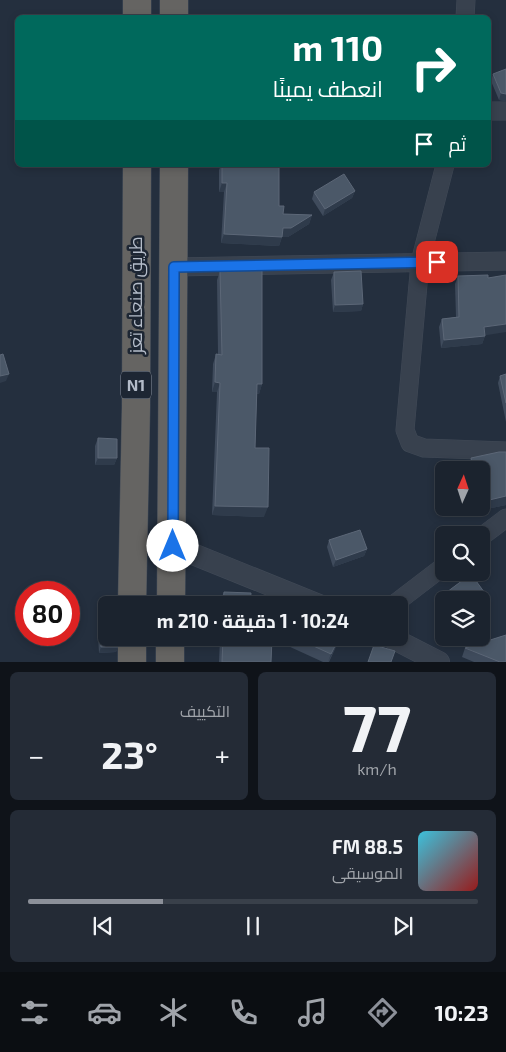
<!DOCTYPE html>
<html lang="ar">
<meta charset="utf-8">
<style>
body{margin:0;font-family:"Exo 2",Cairo,sans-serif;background:#242b36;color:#f1f3f6;direction:rtl;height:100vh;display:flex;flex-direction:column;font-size:19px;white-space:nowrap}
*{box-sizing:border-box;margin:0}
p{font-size:16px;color:#a0a4aa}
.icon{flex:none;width:28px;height:28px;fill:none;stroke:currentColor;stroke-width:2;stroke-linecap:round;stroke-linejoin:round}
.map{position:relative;height:662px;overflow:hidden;direction:ltr}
.panel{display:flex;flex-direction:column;gap:10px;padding:10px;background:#0f1319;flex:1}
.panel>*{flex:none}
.hud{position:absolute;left:15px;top:15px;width:476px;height:152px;border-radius:8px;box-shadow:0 2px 8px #0003,0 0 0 1px #39404a;direction:rtl;background:#00695c;color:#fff;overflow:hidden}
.needle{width:32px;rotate:3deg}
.tools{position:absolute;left:435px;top:461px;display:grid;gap:10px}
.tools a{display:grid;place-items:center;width:55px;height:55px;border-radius:8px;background:#1b232e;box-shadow:0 2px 8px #0003,0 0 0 1px #39404a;font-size:25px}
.speed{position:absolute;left:15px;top:581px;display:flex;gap:10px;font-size:25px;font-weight:700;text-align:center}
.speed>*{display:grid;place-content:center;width:65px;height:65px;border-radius:50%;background:#1b232e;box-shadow:0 2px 8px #0003,0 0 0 1px #39404a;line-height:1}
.speed .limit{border:8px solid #d22;background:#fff;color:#111}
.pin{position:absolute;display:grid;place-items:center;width:42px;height:42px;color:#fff;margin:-21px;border-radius:10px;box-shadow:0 2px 8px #0006}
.me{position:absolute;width:55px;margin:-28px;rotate:0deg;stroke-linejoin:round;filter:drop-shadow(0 0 4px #0008)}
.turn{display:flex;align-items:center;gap:18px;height:105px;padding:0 25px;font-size:22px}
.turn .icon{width:65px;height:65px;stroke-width:2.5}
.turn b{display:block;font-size:35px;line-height:42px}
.then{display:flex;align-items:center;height:48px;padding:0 25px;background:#0003;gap:10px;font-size:19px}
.big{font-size:38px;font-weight:700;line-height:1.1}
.panel .tile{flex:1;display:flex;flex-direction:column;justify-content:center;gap:8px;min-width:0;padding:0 18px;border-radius:8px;background:#242b36}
.panel .dial{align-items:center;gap:0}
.dial b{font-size:65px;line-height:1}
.song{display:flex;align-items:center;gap:15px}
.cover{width:60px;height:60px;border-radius:8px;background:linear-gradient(135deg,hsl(190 70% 55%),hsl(0 70% 35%))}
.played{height:5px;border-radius:2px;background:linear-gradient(90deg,#8c9099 30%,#39404a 30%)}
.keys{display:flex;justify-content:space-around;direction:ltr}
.heat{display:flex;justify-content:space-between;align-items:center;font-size:28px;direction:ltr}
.panel .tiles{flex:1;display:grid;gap:10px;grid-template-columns:1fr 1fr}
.tile:last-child{grid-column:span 2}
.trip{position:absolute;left:98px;top:596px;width:310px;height:50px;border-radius:8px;background:#1b232e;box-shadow:0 2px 8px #0003,0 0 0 1px #39404a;font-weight:700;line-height:50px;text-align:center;direction:rtl}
.dock{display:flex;height:80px;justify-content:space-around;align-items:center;background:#0b0e12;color:#a0a4aa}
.dock .icon{width:35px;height:35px}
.dock .selected{color:#8c9099}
.dock b{font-size:22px;color:#f1f3f6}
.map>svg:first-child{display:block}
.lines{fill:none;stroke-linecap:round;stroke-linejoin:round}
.minor-casing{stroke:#414a57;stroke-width:19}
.tertiary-casing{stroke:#414a57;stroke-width:22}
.trunk-casing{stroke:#434c59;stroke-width:29}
.minor{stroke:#38414e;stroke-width:18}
.tertiary{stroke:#38414e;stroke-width:21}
.trunk{stroke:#656462;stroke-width:28}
.wall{fill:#3f4b5c}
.shaded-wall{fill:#2f3b4b}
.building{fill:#4b5868;stroke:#5c6777}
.route-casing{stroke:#114b97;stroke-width:12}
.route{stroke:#1a73e8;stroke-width:9}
.labels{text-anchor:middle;stroke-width:5;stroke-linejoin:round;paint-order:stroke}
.shield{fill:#1d2633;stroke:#878f9c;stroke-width:1}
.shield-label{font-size:16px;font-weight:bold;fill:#b4bcc9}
.street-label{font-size:18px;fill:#b4bcc9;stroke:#1d2633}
</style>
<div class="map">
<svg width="506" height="662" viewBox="0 0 506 662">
<rect width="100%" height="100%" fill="#242f3e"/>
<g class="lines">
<g class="minor-casing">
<path id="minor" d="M 465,18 L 466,0
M 489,111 L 506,111
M 445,165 L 420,262 L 405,430 L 410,443 L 424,448 L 506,451
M 174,267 L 506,261
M 481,537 L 506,518
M 393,605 L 444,566"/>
</g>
<g class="tertiary-casing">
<path id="tertiary" d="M 173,546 L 319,605
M 392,638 L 439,662"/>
</g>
<g class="trunk-casing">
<path id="trunk" d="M 137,18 L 137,0
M 174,18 L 174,0
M 132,605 L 136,407 L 137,165
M 171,605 L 174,165
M 132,662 L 132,638
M 170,662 L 170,638"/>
</g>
<use href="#minor" class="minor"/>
<use href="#tertiary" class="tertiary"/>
<use href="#trunk" class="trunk"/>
</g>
<path class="wall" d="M 493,74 L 506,101 L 499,100 L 491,81 Z
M 221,165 L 279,165 L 279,206 L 283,214 L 312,215 L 309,224 L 288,237 L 282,237 L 279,246 L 221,243 L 224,192 L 219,192 L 219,170 Z
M 355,191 L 352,198 L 323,216 L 312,199 L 314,192 Z
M 220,271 L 262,384 L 259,394 L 257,394 L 255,448 L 264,517 L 212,515 L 217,392 L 212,392 L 213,364 L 216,354 L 218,354 L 217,280 Z
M 334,272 L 363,304 L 361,311 L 333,312 L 331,280 Z
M 458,276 L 485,336 L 482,344 L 441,348 L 439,327 L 442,319 L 456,317 L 455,284 Z
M 506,374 L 506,422 L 498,383 L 500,376 Z
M 98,438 L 117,458 L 114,465 L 95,465 L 95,446 Z
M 506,452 L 506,505 L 477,511 L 477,508 L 481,508 L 481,470 L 469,470 L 468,467 L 471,458 Z
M 329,540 L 367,549 L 364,556 L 333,567 L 327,547 Z
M 471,574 L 487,596 L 485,603 L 481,606 L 481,600 L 444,600 L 444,615 L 436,605 L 439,598 Z
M 224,592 L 250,605 L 220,605 L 220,601 Z
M 103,606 L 118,647 L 116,652 L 99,653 L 98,635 L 100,629 L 101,612 Z
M 220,638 L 272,638 L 271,662 L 219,662 Z
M 291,638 L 340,638 L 329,662 L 323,662 L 288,646 Z
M 465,648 L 506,662 L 474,662 L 462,657 Z"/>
<path class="shaded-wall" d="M 501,93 L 506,94 L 506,101 L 499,100 Z
M 222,183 L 227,183 L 224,192 L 219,192 Z
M 355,191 L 352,198 L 323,216 L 325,209 Z
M 312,215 L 309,224 L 288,237 L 279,237 L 283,228 Z
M 224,234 L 282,237 L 279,246 L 221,243 Z
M 363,304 L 361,311 L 333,312 L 335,305 Z
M 506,324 L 506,332 L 481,336 L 484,327 Z
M 485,336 L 482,344 L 441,348 L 444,340 Z
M 9,374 L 6,381 L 0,383 L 0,376 Z
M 215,382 L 220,383 L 217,392 L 212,392 Z
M 257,384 L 262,384 L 259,394 L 254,393 Z
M 98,458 L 117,458 L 114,465 L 95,465 Z
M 506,496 L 506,505 L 477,511 L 479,508 L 481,508 L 481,502 Z
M 215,506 L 268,507 L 264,517 L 212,515 Z
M 367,549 L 364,556 L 333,567 L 336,560 Z
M 487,596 L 485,603 L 481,606 L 481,601 Z
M 339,638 L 340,638 L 328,662 L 331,654 Z
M 101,647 L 118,647 L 116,652 L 99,653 Z"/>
<path class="building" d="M 506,69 L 506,94 L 501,93 L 493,74 Z
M 222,165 L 279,165 L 279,206 L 284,206 L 283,214 L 312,215 L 291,228 L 283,228 L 282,237 L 224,234 L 227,183 L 222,183 Z
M 344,174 L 355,191 L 325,209 L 314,192 Z
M 262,270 L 262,384 L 257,384 L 255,448 L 269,448 L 268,507 L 215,506 L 220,383 L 215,382 L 216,354 L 222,355 L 220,271 Z
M 361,271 L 363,304 L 335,305 L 334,272 Z
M 488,275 L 488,278 L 506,275 L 506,324 L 484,327 L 485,336 L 444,340 L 442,319 L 459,317 L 458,276 Z
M 3,354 L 9,374 L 0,376 L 0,355 Z
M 506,374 L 506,403 L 500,376 Z
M 98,438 L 117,439 L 117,458 L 98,458 Z
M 499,452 L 506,452 L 506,496 L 481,502 L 481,470 L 474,470 L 471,458 Z
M 360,530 L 367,549 L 336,560 L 329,540 Z
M 471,574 L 487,596 L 481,601 L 444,600 L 444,605 L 439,598 Z
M 224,592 L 251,593 L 250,605 L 223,605 Z
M 308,602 L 313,605 L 306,605 Z
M 103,606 L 106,606 L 106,638 L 119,638 L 118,647 L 101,647 L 100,629 L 102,629 Z
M 506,635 L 506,662 L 500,662 L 465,648 Z
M 223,638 L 272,638 L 271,662 L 222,662 Z
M 296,638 L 339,638 L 331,654 Z
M 374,645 L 395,651 L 391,662 L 368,662 Z"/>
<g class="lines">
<g class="route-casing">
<path id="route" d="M 173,546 L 174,267 L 437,262"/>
</g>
<use href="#route" class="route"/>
</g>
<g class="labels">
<rect class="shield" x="121" y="371.5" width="30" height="27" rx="4"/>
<g class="shield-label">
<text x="136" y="391">N1</text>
</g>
<g class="street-label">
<text transform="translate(136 295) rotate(-90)" y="6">طريق صنعاء تعز</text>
</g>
</g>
</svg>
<div class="tools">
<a><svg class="needle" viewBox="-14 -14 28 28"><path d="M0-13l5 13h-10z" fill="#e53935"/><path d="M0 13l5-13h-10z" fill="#a0a4aa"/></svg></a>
<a><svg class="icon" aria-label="search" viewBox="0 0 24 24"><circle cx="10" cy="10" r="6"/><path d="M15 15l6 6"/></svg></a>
<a><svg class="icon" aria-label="layers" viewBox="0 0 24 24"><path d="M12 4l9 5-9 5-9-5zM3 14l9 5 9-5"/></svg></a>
</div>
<div class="speed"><div class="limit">80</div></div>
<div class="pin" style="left:437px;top:262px;background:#d93025"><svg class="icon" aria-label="arrive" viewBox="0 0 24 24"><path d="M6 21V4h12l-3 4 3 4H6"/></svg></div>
<svg class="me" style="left:173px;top:546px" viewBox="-20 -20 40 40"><circle r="19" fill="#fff"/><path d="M0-13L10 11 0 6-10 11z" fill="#1a73e8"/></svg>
<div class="trip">10:24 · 1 دقيقة · 210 m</div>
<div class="hud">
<div class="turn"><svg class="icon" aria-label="right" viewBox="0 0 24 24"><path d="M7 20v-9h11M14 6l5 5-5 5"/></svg><div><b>110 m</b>انعطف يمينًا</div></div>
<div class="then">ثم<svg class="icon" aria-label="arrive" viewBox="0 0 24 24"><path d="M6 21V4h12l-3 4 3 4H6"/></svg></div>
</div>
</div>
<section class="panel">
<div class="tiles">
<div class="tile dial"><b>77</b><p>km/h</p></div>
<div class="tile"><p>التكييف</p>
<div class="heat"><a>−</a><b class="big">23°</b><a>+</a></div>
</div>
<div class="tile">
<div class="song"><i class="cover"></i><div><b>88.5 FM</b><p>الموسيقى</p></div></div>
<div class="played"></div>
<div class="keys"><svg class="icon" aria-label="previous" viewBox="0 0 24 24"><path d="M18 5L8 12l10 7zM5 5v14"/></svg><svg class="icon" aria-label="pause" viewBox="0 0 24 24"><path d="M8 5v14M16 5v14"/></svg><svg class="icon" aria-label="next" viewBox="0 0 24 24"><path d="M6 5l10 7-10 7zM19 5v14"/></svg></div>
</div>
</div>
</section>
<nav class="dock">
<b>10:23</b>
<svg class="icon selected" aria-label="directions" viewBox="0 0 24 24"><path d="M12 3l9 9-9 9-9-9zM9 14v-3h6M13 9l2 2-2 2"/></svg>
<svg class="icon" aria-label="music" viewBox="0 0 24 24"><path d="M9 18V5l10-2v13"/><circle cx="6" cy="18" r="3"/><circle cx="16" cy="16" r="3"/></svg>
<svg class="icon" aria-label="phone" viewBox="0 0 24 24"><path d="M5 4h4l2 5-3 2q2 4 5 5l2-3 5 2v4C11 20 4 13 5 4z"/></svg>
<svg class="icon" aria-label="climate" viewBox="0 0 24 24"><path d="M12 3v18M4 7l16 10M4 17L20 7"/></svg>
<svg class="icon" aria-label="car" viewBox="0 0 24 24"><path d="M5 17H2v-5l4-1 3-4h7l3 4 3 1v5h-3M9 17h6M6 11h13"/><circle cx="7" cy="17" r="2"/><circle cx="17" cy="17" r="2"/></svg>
<svg class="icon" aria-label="filters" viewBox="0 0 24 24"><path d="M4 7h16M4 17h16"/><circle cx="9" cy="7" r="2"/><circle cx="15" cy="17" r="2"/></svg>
</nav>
